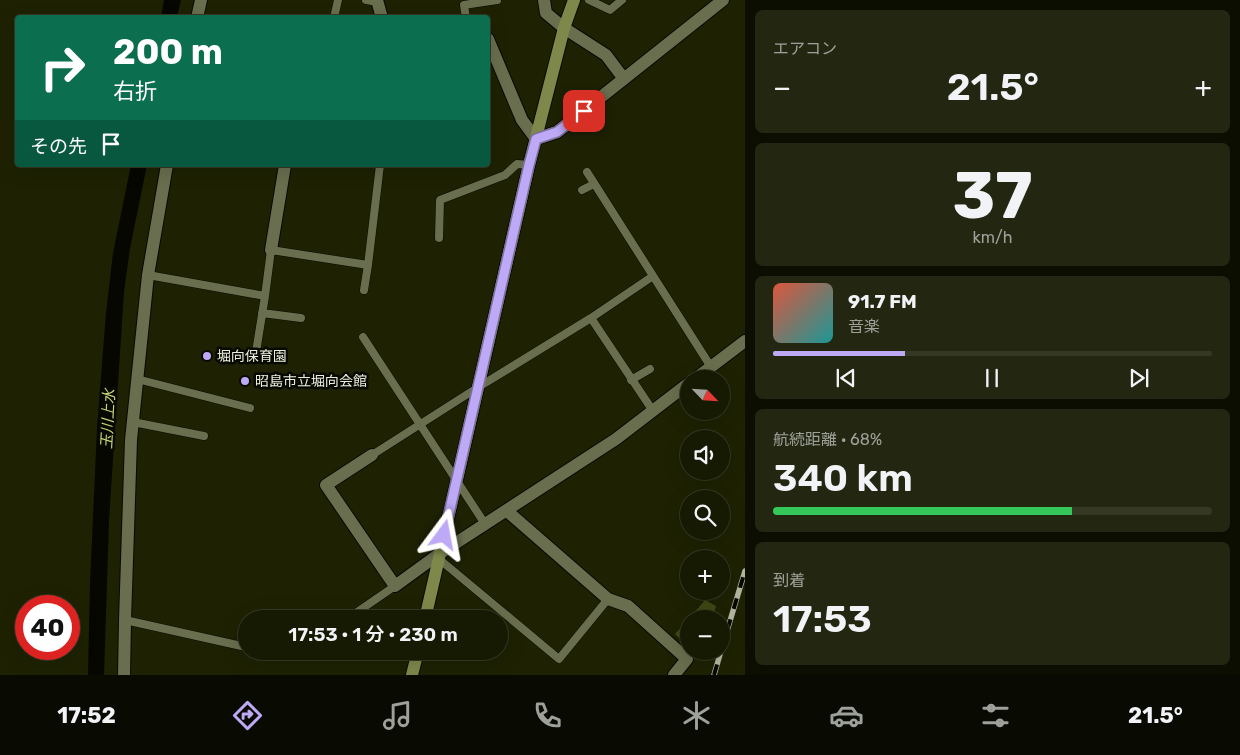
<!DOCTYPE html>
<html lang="ja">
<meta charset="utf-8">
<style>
body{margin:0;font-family:Rubik,"Noto Sans JP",sans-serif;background:#232711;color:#f1f3f6;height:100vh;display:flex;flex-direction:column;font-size:19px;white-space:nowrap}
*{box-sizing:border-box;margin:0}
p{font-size:16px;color:#9ea199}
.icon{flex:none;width:28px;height:28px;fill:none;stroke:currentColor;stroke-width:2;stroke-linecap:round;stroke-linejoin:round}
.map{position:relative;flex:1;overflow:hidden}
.drawer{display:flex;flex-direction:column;gap:10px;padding:10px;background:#0c0e01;width:495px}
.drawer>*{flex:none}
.hud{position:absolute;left:15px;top:15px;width:475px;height:152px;border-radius:5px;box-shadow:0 5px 20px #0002,0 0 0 1px #353824;background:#0b6e4f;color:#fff;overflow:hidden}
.needle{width:32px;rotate:115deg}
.controls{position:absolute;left:680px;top:370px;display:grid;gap:10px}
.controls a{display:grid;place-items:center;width:50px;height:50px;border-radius:50%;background:#161a02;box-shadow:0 5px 20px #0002,0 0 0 1px #353824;font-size:25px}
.speed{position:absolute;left:15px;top:595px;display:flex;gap:10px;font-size:25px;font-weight:700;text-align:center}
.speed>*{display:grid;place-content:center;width:65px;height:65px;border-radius:50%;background:#161a02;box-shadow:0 5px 20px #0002,0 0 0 1px #353824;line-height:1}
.speed .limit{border:8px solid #d22;background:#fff;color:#111}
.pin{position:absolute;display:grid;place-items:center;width:42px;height:42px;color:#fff;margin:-21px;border-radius:10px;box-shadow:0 2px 8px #0006}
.me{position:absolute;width:55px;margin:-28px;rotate:13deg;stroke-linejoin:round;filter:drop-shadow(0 0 4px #0008)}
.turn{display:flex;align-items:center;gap:18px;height:105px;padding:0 15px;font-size:22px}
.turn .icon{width:65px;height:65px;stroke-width:2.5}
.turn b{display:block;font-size:35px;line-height:42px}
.then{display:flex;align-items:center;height:48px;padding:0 15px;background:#0003;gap:10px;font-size:19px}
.big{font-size:38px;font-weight:600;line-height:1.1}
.drawer .widget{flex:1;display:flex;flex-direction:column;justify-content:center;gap:8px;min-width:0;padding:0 18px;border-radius:8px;background:#232711}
.drawer .dial{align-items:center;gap:0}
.dial b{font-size:65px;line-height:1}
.song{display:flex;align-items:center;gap:15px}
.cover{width:60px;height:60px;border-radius:8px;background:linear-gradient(135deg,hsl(10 70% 55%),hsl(180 70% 35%))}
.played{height:5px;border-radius:2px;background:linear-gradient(90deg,#bda9f5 30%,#353824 30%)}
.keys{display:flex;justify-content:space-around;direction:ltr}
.heat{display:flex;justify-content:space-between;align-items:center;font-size:28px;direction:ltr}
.charge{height:8px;border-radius:4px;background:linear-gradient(90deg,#34c759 68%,#353824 0)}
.trip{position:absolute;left:238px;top:610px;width:270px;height:50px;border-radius:25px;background:#161a02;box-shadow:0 5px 20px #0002,0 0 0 1px #353824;font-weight:600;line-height:50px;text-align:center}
.menu{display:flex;height:80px;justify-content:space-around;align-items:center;background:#090a01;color:#9ea199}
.menu .icon{width:35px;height:35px}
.menu .on{color:#bda9f5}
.menu b{font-size:22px;color:#f1f3f6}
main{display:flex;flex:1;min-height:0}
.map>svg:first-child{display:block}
.green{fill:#424916}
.water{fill:#060700}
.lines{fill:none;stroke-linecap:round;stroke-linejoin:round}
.lane-casing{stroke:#080b00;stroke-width:9}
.street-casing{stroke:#080b00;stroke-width:14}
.secondary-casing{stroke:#080b00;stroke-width:14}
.lane{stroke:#696e4e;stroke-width:8}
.street{stroke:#696e4e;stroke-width:12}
.secondary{stroke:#7f884b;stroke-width:12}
.rail-casing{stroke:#b2b6a1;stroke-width:5.5}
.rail{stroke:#080a02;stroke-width:4;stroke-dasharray:11;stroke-linecap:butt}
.route-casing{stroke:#7b6e9f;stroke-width:12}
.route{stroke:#bda9f5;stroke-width:9}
.poi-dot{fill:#bda9f5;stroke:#080a02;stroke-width:2}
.labels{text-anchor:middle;stroke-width:5;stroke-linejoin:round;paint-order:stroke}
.poi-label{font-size:14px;fill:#eaeedc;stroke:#080a02;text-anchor:start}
.water-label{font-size:15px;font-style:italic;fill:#c9d77b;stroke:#080a02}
</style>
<main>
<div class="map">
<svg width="745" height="675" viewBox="0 0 745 675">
<rect width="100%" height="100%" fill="#1e2203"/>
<path class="green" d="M 705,600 L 716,606 L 712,619 L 689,619 Z
M 689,619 L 689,646 L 688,646 L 675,634 Z"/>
<path class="water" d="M 164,0 L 181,0 L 177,17 L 161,17 Z
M 131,165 L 147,165 L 130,248 L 124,292 L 109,520 L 104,675 L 88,675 L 90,584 L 97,428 L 106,313 L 113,253 Z"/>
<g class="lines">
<g class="lane-casing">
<path id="lane" d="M 366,0 L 378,2
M 589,0 L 610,10 L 622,0
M 334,18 L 338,0
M 466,18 L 464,5 L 497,0
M 587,172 L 711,367
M 582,190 L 594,184
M 439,238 L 440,200 L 505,175 L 517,164 L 529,165
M 148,275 L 265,296 L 271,250 L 368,265 L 380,165
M 364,290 L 368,265
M 262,313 L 301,318
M 591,318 L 653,411
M 363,337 L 485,524
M 256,352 L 265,296
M 137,379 L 250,408
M 631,380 L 650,369
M 133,422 L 204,436
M 372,455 L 477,388 L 591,318 L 653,276
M 439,559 L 559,659 L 608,599
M 347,619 L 395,586
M 125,620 L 246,647"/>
</g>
<g class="street-casing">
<path id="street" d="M 377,0 L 382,18
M 544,0 L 546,13 L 564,28 L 606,55 L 624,79
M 197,18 L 201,0
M 488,39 L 522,120 L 536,139 L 557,132 L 723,0
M 271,250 L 285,165
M 695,379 L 745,341
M 372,455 L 326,485 L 395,586 L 439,554 L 616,439 L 689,383
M 507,511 L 608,599 L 628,606 L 687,659 L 674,675
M 124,675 L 125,620 L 131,440 L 148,275 L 167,165"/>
</g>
<g class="secondary-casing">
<path id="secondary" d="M 425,619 L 529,165 L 564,28 L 574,0
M 412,675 L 418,651"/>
</g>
<use href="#lane" class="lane"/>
<use href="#street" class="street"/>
<use href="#secondary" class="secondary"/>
<g class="rail-casing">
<path id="rail" d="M 721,651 L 745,571
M 714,675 L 721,651"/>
</g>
<use href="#rail" class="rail"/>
</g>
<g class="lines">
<g class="route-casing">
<path id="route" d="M 444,535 L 529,165 L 536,139 L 557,132 L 584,111"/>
</g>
<use href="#route" class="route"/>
</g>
<g class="poi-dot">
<circle cx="207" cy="356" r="5"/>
<circle cx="245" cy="381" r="5"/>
</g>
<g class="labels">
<g class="poi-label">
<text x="217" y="361">堀向保育園</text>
<text x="255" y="386">昭島市立堀向会館</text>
</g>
<g class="water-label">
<text transform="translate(108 419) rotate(-87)" y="5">玉川上水</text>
</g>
</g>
</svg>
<div class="controls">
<a><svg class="needle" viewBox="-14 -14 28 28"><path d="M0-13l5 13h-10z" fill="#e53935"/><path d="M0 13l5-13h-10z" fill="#9ea199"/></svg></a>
<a><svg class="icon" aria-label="sound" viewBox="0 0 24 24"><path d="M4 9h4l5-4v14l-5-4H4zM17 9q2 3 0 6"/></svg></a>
<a><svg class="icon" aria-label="search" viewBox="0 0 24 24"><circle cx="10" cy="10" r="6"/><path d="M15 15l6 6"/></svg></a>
<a>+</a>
<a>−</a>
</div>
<div class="speed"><div class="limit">40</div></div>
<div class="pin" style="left:584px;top:111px;background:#d93025"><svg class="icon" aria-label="arrive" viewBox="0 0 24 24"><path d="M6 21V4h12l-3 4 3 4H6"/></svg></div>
<svg class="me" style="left:444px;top:535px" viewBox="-20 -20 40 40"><path d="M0-17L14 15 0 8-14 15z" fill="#bda9f5" stroke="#fff" stroke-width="4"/></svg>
<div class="trip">17:53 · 1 分 · 230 m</div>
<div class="hud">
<div class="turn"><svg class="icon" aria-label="right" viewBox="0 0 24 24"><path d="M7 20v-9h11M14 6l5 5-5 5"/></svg><div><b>200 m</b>右折</div></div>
<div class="then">その先<svg class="icon" aria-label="arrive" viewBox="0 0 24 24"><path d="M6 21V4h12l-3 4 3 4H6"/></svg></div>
</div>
</div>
<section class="drawer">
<div class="widget"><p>エアコン</p>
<div class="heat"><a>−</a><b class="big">21.5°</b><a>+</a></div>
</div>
<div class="widget dial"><b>37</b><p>km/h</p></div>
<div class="widget">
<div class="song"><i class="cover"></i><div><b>91.7 FM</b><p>音楽</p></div></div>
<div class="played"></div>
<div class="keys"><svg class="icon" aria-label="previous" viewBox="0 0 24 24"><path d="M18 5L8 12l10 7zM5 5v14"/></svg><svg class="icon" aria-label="pause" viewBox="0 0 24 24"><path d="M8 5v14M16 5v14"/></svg><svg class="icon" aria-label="next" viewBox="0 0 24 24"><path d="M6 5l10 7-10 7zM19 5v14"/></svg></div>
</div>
<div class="widget"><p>航続距離 · 68%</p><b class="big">340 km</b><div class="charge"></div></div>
<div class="widget"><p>到着</p><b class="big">17:53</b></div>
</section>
</main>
<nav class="menu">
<b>17:52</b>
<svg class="icon on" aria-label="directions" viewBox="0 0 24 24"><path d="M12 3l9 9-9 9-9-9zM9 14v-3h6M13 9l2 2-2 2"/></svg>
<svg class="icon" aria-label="music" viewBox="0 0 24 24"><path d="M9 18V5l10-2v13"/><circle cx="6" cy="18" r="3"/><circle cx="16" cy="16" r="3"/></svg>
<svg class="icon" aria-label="phone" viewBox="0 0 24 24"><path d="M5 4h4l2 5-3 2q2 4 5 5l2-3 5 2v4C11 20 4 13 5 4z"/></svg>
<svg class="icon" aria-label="climate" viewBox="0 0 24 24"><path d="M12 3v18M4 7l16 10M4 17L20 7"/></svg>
<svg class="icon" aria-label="car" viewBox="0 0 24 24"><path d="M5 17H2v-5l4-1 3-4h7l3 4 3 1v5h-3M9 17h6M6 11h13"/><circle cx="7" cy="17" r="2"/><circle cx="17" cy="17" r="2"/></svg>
<svg class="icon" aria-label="filters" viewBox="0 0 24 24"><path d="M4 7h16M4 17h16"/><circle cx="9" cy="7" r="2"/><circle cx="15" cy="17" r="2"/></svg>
<b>21.5°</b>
</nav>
